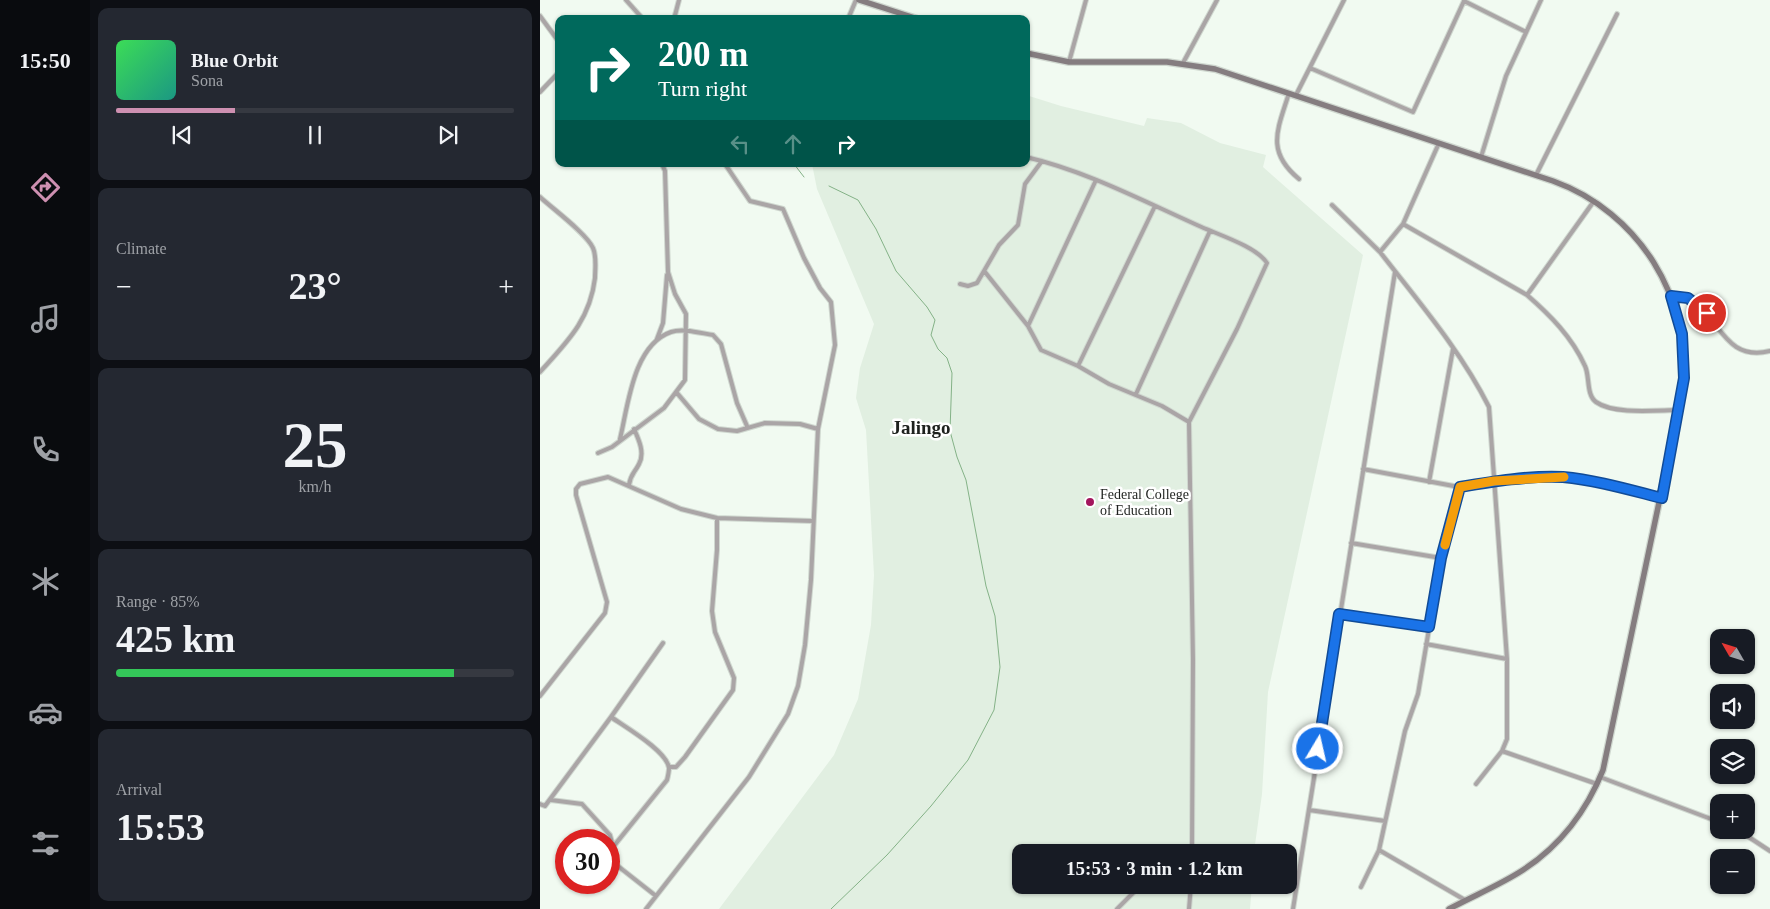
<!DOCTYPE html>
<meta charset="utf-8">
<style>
body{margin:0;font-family:"Times New Roman",serif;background:#242831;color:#f1f3f6;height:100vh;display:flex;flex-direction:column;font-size:19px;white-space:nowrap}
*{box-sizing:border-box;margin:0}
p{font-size:16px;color:#9ea1a6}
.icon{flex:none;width:28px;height:28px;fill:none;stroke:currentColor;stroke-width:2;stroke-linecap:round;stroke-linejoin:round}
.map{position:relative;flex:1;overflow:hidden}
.sheet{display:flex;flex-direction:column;gap:8px;padding:8px;background:#0d0f14;width:450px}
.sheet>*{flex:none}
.guide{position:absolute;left:15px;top:15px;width:475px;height:152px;border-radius:10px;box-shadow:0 1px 4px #0004;background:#00695c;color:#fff;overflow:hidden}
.needle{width:32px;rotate:309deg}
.tools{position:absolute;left:1170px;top:629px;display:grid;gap:10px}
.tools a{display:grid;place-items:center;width:45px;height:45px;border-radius:10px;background:#171b24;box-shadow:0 1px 4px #0004;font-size:25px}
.speed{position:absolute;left:15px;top:829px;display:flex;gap:10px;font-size:25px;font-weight:700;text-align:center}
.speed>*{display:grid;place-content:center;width:65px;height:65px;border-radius:50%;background:#171b24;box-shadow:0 1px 4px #0004;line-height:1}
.speed .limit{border:8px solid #d22;background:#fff;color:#111}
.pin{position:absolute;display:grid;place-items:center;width:42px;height:42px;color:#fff;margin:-21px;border:2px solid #fff;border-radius:50%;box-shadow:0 1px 5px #0007}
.me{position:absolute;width:55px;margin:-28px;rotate:9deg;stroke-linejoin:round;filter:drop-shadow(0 0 4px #0008)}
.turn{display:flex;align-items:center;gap:18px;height:105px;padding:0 20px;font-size:22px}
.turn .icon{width:65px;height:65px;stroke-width:2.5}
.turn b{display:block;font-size:35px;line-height:42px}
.lanes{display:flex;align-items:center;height:48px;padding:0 20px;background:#0003;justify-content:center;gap:25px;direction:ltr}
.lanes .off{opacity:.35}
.big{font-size:38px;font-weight:700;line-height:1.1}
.sheet .widget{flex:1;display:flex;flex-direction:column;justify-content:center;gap:8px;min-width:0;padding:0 18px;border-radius:10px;background:#242831}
.sheet .dial{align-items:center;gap:0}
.dial b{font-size:65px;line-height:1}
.song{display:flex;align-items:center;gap:15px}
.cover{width:60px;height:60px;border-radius:8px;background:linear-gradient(135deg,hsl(130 70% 55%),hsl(170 70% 35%))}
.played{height:5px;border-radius:2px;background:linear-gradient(90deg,#ce90b1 30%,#363941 30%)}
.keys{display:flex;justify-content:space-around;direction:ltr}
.heat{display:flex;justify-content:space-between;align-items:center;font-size:28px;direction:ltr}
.charge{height:8px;border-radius:4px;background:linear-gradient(90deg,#34c759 85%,#363941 0)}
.trip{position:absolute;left:472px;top:844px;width:285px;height:50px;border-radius:10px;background:#171b24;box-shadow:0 1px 4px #0004;font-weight:700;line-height:50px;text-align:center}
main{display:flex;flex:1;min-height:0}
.tabs{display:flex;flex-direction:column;width:90px;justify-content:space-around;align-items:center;background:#090b0e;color:#9ea1a6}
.tabs .icon{width:35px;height:35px}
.tabs .current{color:#ce90b1}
.tabs b{font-size:22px;color:#f1f3f6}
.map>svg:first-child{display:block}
.built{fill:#e1efe1}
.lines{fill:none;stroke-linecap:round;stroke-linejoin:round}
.stream{stroke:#84b287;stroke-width:1}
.minor-casing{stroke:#cfd7cf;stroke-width:6}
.secondary-casing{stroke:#cfd7cf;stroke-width:8}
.minor{stroke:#aaa5a6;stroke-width:4}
.secondary{stroke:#857d80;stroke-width:5.5}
.route-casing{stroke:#114b97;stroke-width:12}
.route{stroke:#1a73e8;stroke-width:9}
.slow{stroke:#f59e0b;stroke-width:9}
.poi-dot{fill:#a3165d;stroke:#fff;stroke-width:2}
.labels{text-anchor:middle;stroke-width:5;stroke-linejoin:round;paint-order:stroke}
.poi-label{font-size:14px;fill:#1e211e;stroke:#fff;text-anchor:start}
.district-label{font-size:19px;font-weight:bold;fill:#1e211e;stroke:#fff}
</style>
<main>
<nav class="tabs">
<b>15:50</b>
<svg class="icon current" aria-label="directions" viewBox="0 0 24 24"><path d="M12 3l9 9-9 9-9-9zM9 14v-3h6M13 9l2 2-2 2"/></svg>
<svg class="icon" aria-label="music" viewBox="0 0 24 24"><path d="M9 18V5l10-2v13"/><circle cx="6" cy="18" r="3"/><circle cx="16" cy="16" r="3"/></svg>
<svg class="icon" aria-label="phone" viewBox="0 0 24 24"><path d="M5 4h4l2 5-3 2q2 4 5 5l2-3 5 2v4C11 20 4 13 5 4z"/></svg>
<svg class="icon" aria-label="climate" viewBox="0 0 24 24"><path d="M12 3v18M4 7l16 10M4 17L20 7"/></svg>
<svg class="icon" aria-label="car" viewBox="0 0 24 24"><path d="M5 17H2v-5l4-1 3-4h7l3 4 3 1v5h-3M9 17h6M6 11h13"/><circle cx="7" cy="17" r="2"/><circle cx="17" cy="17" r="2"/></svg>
<svg class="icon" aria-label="filters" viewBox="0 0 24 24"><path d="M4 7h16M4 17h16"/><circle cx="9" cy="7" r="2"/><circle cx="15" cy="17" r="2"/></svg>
</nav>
<section class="sheet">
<div class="widget">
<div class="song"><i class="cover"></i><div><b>Blue Orbit</b><p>Sona</p></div></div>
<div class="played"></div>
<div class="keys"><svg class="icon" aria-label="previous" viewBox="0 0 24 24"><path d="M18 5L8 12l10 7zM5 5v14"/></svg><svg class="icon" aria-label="pause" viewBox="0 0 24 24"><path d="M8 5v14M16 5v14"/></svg><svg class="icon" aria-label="next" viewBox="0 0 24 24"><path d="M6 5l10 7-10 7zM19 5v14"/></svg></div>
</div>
<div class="widget"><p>Climate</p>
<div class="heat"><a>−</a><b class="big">23°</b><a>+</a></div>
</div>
<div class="widget dial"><b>25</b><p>km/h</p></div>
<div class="widget"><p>Range · 85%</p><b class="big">425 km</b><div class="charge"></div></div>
<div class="widget"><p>Arrival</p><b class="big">15:53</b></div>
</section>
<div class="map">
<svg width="1230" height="909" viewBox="0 0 1230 909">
<rect width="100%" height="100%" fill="#f1faf1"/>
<path class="built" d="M 486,95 L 521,106 L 604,126 L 607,118 L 641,123 L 680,143 L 726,155 L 723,167 L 823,255 L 728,692 L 722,794 L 714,852 L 481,852 L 481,885 L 712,885 L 710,909 L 179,909 L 294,755 L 318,699 L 331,625 L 334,575 L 326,430 L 316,398 L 320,368 L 334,324 L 277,189 L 272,164 L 486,164 Z"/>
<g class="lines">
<path class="stream" d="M 254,164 L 264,177
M 289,186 L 318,200 L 336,229 L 356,271 L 387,307 L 395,320 L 391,335 L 398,349 L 407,358 L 412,373 L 410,431 L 417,457 L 426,480 L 446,586 L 455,616 L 460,667 L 454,710 L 428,760 L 391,806 L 347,855 L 291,909"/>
<g class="minor-casing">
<path id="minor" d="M 86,0 L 103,19
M 924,1 L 986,32
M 0,16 L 19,42
M 134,19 L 139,0
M 308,19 L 316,0
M 529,62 L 546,0
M 643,63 L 677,0
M 770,68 L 873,112 L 924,1
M 0,92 L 19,72
M 749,93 C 738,129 725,151 759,179
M 756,95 L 804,0
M 899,143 L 863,224 L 840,252 C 878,301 921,351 949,407 L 967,659 L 967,739 L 962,751 L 936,784
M 486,157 C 546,171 601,200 657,225 C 676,234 716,246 727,263 L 697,329 L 649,422 L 653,660 L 652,852
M 941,157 L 966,76 L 1001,0
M 996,175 L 1077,14
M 0,197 C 13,209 47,234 53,248 C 57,257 55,269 55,278 C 50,320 27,342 0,372
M 792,205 L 840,252
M 863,224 L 987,295 C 1010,315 1032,337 1045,366 C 1050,376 1046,395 1056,402 C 1074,415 1118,410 1139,410
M 445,272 L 488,326 L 501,350 L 538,366 L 569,384 L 622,406 L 649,422
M 420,284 L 428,286 L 437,283 L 459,245 L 478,225 L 485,184 L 502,161
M 987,295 L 1054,201
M 1131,296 C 1137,297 1145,296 1150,299 C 1180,317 1184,362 1230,351
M 488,326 L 556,180
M 117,339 L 123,323 L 127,275
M 538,366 L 615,206
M 137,393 L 159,419 L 178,429 L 197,431 L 225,423 L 260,424 L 278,429
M 596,394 L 670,231
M 80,439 C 88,406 93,345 131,332 C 143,328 160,333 173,335 L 181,344 L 197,403 L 207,426
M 58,453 L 72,447 L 124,408 L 145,380 L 146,314 L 135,294 L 128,272 L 125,171 L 122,164
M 823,469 L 919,487 L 954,481 L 1023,477 L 1090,489 L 1122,498
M 889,482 L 913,349
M 89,485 C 91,473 94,474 99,464 C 105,453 99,440 94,429
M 811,543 L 901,558
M 799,613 L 889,627
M 886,644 L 967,659
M 0,696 L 65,613 L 67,602 L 36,495 L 36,489 L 40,484 L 68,477 L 141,509 L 177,518 L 273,521
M 71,717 L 123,643
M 962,751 L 1057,784
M 129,767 L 136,767 L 145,757 L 193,690 L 194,678 L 175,632 L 172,611 L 177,550 L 177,518
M 1060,777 L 1179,822
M 11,800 L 42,804 L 70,835 L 73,847
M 0,804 L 5,806 L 71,717 C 85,727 127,751 129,768 C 129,772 128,776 127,780 L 73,847 L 70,855 L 74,863 L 116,896
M 769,810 L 845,821
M 1198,830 L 1230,851
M 839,850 L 925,900
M 821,887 L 839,850 L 865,731 L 878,694 L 901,558 L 919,487
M 106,909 L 209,777 L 248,714 L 258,686 L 265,645 L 271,580 L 278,429 L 295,345 L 291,302 L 280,288 L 264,258 L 243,209 L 210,201 L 185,164
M 577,909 L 601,885
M 649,909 L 651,885
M 753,909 L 855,272"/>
</g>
<g class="secondary-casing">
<path id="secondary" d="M 319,0 L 378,19
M 486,53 L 529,62 L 627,62 L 675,69 L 1013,181 C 1099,212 1152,298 1143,388 L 1063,770 C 1047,810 1020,846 983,870 C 960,885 933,896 909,909"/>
</g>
<use href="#minor" class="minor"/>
<use href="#secondary" class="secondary"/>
</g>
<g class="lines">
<g class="route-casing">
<path id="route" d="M 778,749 L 799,614 L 889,627 L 901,558 L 920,487 C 950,482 992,475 1023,477 C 1056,480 1090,490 1122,498 L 1144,378 L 1142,334 L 1131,296 L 1148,298 L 1167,313"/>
</g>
<use href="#route" class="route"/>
<path class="slow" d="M 905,545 L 920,487 L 954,481 L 1024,477"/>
</g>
<circle class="poi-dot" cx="550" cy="502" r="5"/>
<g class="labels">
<g class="poi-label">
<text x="560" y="499">Federal College<tspan x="560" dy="16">of Education</tspan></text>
</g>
<g class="district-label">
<text x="381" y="434">Jalingo</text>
</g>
</g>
</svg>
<div class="tools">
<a><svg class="needle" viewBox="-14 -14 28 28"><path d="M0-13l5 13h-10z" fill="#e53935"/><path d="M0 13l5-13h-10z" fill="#9ea1a6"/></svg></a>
<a><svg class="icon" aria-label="sound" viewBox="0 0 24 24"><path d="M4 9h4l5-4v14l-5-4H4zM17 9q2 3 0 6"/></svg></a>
<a><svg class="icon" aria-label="layers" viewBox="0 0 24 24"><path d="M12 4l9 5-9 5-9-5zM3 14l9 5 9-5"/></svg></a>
<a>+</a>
<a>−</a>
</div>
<div class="speed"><div class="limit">30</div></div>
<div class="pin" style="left:1167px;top:313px;background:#d93025"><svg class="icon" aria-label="arrive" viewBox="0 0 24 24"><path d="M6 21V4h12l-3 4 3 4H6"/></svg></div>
<svg class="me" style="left:778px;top:749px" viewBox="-20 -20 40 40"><circle r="17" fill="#1a73e8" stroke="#fff" stroke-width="3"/><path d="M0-11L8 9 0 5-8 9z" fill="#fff"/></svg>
<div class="trip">15:53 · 3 min · 1.2 km</div>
<div class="guide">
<div class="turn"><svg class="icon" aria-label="right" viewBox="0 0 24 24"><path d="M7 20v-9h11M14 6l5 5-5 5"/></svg><div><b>200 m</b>Turn right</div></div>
<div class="lanes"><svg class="icon off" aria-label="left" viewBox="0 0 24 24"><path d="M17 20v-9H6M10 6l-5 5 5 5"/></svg><svg class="icon off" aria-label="ahead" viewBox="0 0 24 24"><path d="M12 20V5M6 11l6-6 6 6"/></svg><svg class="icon" aria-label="right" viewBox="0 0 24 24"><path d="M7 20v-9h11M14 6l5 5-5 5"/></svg></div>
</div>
</div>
</main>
